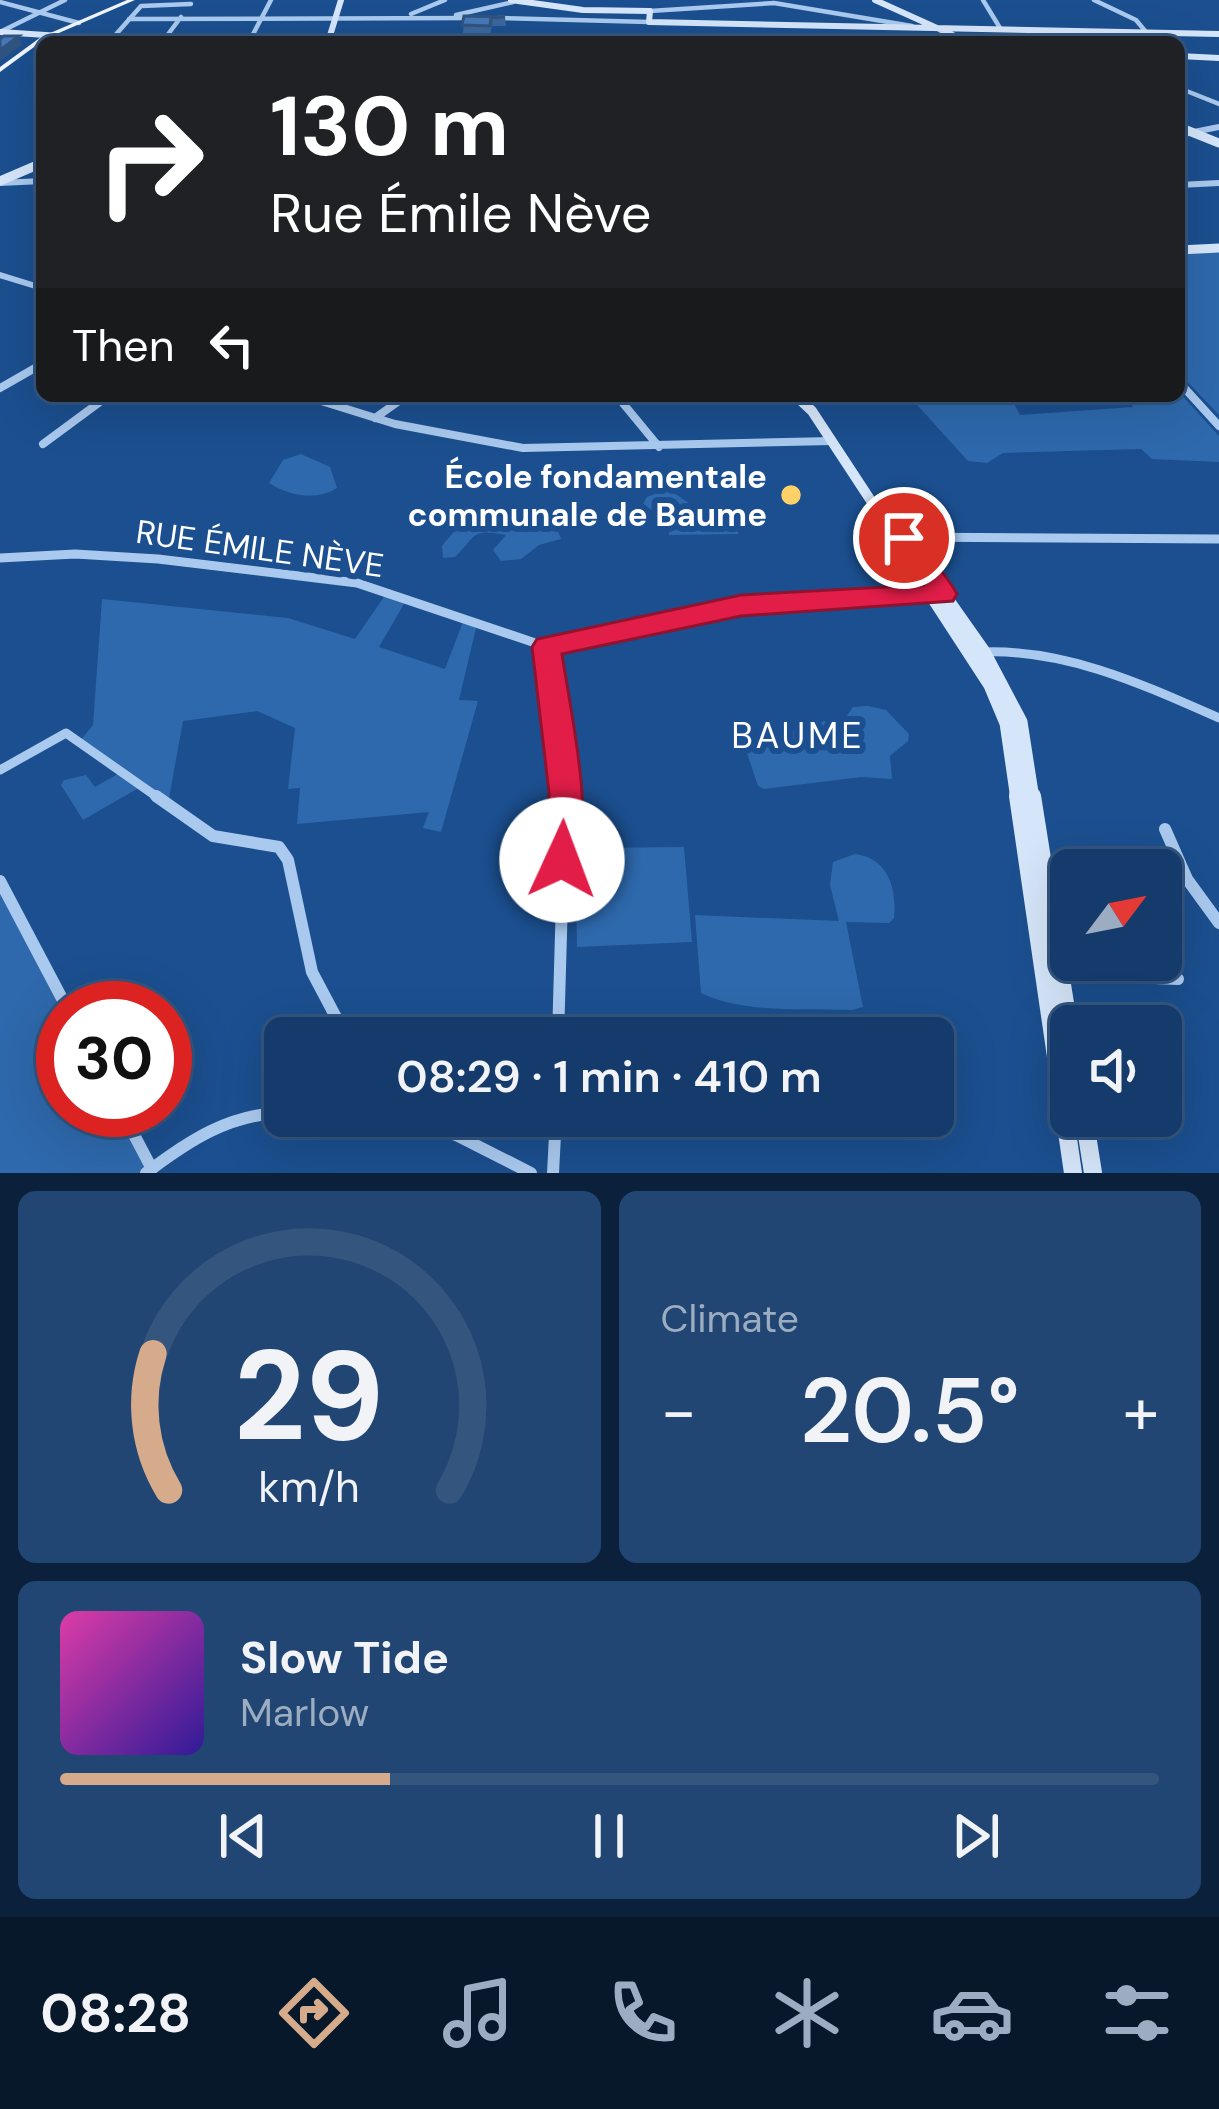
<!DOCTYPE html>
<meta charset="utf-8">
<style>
body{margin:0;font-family:"DM Sans",sans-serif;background:#214673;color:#f1f3f6;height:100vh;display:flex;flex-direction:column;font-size:45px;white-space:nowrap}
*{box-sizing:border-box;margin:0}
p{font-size:39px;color:#9dadc1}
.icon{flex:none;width:66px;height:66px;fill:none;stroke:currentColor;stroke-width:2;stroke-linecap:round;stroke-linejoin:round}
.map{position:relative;height:1173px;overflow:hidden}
.panel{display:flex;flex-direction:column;gap:18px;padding:18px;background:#0b203b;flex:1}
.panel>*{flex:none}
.hud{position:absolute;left:36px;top:36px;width:1149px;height:366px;border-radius:18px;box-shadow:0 12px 48px #0002,0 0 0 3px #33557e;background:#202124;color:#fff;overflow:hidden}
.needle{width:78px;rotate:58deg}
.controls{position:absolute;left:1050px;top:849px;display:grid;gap:24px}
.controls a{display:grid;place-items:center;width:132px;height:132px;border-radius:18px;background:#143b6b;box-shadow:0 12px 48px #0002,0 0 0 3px #33557e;font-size:60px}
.speed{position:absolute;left:36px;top:981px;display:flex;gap:24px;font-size:60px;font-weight:700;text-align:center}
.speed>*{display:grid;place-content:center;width:156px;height:156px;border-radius:50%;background:#143b6b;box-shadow:0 12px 48px #0002,0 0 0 3px #33557e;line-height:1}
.speed .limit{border:18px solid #d22;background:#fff;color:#111}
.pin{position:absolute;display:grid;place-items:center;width:102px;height:102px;color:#fff;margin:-51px;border:6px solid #fff;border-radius:50%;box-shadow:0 3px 12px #0007}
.me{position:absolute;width:132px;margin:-66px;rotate:2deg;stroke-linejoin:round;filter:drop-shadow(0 0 9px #0008)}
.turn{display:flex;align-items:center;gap:42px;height:252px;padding:0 36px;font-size:54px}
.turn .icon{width:156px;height:156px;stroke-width:2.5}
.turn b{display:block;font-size:84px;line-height:102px}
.then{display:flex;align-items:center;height:114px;padding:0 36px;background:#0003;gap:24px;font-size:45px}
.big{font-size:90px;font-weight:600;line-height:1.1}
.panel .tile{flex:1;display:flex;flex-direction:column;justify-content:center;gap:18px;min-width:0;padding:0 42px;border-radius:18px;background:#214673}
.panel .dial{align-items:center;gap:0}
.dial svg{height:312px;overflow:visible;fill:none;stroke:#33557e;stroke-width:7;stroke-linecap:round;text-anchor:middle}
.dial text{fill:#f1f3f6;stroke:none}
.song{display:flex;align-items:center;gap:36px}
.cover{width:144px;height:144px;border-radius:18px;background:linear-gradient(135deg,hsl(320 70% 55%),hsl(250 70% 35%))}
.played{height:12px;border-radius:6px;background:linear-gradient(90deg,#d6ab8b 30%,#33557e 30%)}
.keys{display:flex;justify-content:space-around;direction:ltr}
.heat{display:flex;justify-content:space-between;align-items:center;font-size:66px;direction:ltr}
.panel .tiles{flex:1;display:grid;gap:18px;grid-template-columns:1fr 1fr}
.tile:last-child{grid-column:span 2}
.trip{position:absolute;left:264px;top:1017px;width:690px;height:120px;border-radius:18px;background:#143b6b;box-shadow:0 12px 48px #0002,0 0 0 3px #33557e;font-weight:600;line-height:120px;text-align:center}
.tabs{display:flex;height:192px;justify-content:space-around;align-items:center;background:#08182b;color:#9dadc1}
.tabs .icon{width:84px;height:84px}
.tabs .current{color:#d6ab8b}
.tabs b{font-size:54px;color:#f1f3f6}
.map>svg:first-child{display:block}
.green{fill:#2e69ad}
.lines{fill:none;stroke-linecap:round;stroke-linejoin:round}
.street-far4{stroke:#a9c9ee;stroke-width:4.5}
.street-far3{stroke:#a9c9ee;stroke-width:6}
.street-far2{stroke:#a9c9ee;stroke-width:8}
.street-far1{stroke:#a9c9ee;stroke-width:9}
.street{stroke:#a9c9ee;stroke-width:12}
.secondary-far4{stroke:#d6e6fa;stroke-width:6}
.secondary-far3{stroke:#d6e6fa;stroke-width:9}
.secondary-far2{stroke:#d6e6fa;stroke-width:10}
.secondary-far1{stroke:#d6e6fa;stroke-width:15}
.secondary{stroke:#d6e6fa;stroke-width:18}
.primary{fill:#f0f6ff;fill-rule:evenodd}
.wall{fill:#3a679d}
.shaded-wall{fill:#305480}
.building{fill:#4478b7;stroke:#305480;stroke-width:3}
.route{fill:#e11d48;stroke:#92132f;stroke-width:3}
.poi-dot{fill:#ffd166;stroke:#1b4f8f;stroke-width:4.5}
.labels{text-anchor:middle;stroke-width:12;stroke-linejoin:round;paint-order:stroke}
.poi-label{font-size:33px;font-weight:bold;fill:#fff;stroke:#1b4f8f;text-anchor:end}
.street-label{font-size:33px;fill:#fff;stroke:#1b4f8f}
.neighbourhood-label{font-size:36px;letter-spacing:3px;fill:#fff;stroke:#1b4f8f}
</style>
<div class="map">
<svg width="1219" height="1173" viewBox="0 0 1219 1173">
<rect width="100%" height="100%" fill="#1b4f8f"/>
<path class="green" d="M 1219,251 L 1219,415 L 1179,373 L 1179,253 Z
M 1179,392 L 1219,436 L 1219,462 L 1152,459 L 1141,449 L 1003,453 L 987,463 L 968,461 L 909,396 L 1010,396 L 1020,415 L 1133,407 L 1126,396 L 1179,396 Z
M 301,454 L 330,467 L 337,488 C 317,501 289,496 269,483 L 283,460 Z
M 668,489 L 702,512 L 728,514 L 739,534 L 669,535 L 669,523 L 643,504 L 647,497 Z
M 484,516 L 558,531 L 561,539 L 539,545 L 521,559 L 501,561 L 493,550 L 506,535 C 470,528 477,536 455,557 L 443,558 L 442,546 C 454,531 464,519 484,516 Z
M 388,591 L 408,597 L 379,647 L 445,669 L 464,619 L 477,624 L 459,700 L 478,701 L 441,832 L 423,828 L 429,812 L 297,824 L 300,788 L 288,789 L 295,728 L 257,711 L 183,721 L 168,804 L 142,786 L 83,820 L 61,785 L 64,780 L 86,775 L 95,787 L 121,772 L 79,742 L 93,725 L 102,599 L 288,618 L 355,639 Z
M 868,706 L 886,710 L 909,734 L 908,741 L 890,756 L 892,779 L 861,777 L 764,789 L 758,786 L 747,753 L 756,742 C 789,736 813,721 846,717 L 853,707 Z
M 684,847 L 692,942 L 577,947 L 576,885 L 590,884 L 591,848 Z
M 855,854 C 888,858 897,888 894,918 L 889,923 L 846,922 L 863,1007 L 852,1010 C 803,1008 745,1014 701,993 L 695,915 L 839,921 L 830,885 L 833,862 Z
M 0,881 L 63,1008 L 63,1110 L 121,1110 L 152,1169 L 146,1173 L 0,1173 Z"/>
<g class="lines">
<path class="street-far4" d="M 983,0 L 1000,28
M 1094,0 L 1136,20 L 1146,32
M 0,2 L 79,23
M 650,11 L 774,3 L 912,26
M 411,14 L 445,0
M 456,15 L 513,2
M 498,18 L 649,22
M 129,19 L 476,18
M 0,32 L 65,0
M 111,40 L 141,6 L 191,4
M 250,40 L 271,0
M 163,41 L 181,17
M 1179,88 L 1219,104
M 1212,128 L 1219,127"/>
<path class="street-far3" d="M 1179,135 L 1219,127
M 0,183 L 42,181
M 1179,185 L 1219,183
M 0,275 L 42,288"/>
<path class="street-far2" d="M 1179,382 L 1219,426
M 0,388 L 42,364
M 305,396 L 395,424 L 523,448 L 832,441
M 617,396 L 659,447
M 375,418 L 406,396
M 43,444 L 108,396"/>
<path class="street-far1" d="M 894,537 L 1219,539
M 0,558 L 75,554 L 158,559 L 357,583 L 547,647 L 741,605 L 937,595
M 547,647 L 565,799
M 984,652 C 1067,649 1144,685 1219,718
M 0,770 L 66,733 L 160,799"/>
<path class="street" d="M 156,796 L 213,836 L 279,847 L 288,860 L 312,972 L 347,1038
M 1165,829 L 1187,879 L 1219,923
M 0,881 L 67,1008
M 1062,974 L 1178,979
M 558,1038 L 565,796
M 121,1110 L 152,1169
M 401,1116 L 456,1135 L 531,1173
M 146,1173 C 191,1139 228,1115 285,1112
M 553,1173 L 556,1116"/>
<path class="secondary-far4" d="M 511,0 L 583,10 L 650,11 L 649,22 L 1219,34
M 875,0 L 968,42
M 0,32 L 137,41 L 702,42
M 328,42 L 341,0
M 1179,56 L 1219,58"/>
<path class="secondary-far3" d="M 1179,127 L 1219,143
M 0,181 L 42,163
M 1179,250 L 1219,248"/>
<path class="secondary-far2" d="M 796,396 L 812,411 L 879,513"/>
<path class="secondary-far1" d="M 877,510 L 991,685 L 1007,723 L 1018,799
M 914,554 L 983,652 L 1020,722 L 1032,799"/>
<path class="secondary" d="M 1018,796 L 1073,1173
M 1032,796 L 1071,1041
M 1084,1116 L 1093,1173"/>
<path class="primary" d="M 127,0 L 135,0 L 45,39 L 0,72 L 0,67 L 41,37 Z"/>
</g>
<path class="wall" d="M 464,16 L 505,17 L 506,26 L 492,26 L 490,34 L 463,34 Z"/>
<path class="shaded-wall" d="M 19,36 L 22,45 L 0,61 L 0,50 Z"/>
<path class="building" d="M 464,16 L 505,17 L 491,18 L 490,26 L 462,25 Z
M 4,36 L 19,36 L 0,50 L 0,39 Z"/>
<path class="route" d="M 904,529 L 913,531 L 953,587 L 957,594 L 953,601 L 741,616 L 562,654 C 570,708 596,824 575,871 L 562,875 L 550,871 L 545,860 L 549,793 L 532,647 L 537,639 L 741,595 L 923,585 L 891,538 Z"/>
<circle class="poi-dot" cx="791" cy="495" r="12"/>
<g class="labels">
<g class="poi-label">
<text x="767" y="488">École fondamentale<tspan x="767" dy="38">communale de Baume</tspan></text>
</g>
<g class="street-label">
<text transform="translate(260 548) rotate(8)" y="12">RUE ÉMILE NÈVE</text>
</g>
<g class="neighbourhood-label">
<text x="798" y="748">BAUME</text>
</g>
</g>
</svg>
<div class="controls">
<a><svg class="needle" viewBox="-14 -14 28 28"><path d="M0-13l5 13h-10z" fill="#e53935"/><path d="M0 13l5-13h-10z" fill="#9dadc1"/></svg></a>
<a><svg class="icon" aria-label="sound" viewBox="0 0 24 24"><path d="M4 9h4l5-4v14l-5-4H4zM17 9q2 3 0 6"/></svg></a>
</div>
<div class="speed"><div class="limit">30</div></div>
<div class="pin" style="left:904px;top:538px;background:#d93025"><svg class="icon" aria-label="arrive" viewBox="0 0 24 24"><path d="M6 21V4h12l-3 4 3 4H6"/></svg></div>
<svg class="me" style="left:562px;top:860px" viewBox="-20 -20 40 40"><circle r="19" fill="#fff"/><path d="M0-13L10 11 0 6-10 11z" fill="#e11d48"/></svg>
<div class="trip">08:29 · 1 min · 410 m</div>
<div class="hud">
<div class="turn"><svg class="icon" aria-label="right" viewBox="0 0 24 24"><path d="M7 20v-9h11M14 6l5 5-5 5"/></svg><div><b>130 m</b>Rue Émile Nève</div></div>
<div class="then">Then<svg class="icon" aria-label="left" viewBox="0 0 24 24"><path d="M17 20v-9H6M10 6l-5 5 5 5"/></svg></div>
</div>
</div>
<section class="panel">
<div class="tiles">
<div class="tile dial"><svg viewBox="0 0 100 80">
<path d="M14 69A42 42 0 1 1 86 69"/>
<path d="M14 69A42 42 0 0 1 10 34" stroke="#d6ab8b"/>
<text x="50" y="56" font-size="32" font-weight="700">29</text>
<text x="50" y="72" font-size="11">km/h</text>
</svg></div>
<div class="tile"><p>Climate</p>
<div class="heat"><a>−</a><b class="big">20.5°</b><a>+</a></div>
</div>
<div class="tile">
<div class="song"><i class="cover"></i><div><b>Slow Tide</b><p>Marlow</p></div></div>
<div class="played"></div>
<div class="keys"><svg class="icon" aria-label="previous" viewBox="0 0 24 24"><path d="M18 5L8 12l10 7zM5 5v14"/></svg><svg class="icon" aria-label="pause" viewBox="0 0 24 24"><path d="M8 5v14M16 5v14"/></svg><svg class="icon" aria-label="next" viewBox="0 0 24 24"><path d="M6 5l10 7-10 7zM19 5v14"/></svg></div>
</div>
</div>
</section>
<nav class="tabs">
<b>08:28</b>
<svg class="icon current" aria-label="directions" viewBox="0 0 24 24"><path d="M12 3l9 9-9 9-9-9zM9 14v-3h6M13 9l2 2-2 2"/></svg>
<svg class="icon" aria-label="music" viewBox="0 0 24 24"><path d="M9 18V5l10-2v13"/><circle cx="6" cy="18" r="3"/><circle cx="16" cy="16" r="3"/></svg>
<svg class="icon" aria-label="phone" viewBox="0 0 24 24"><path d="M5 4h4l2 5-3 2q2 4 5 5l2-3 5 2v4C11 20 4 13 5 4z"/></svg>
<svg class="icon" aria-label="climate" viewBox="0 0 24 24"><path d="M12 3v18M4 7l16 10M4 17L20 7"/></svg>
<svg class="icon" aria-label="car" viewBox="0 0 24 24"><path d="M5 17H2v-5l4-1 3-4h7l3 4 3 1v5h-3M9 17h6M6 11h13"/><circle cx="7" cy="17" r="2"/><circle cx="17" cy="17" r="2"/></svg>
<svg class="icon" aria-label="filters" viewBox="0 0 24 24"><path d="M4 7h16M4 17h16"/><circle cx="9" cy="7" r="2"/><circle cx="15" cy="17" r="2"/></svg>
</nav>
